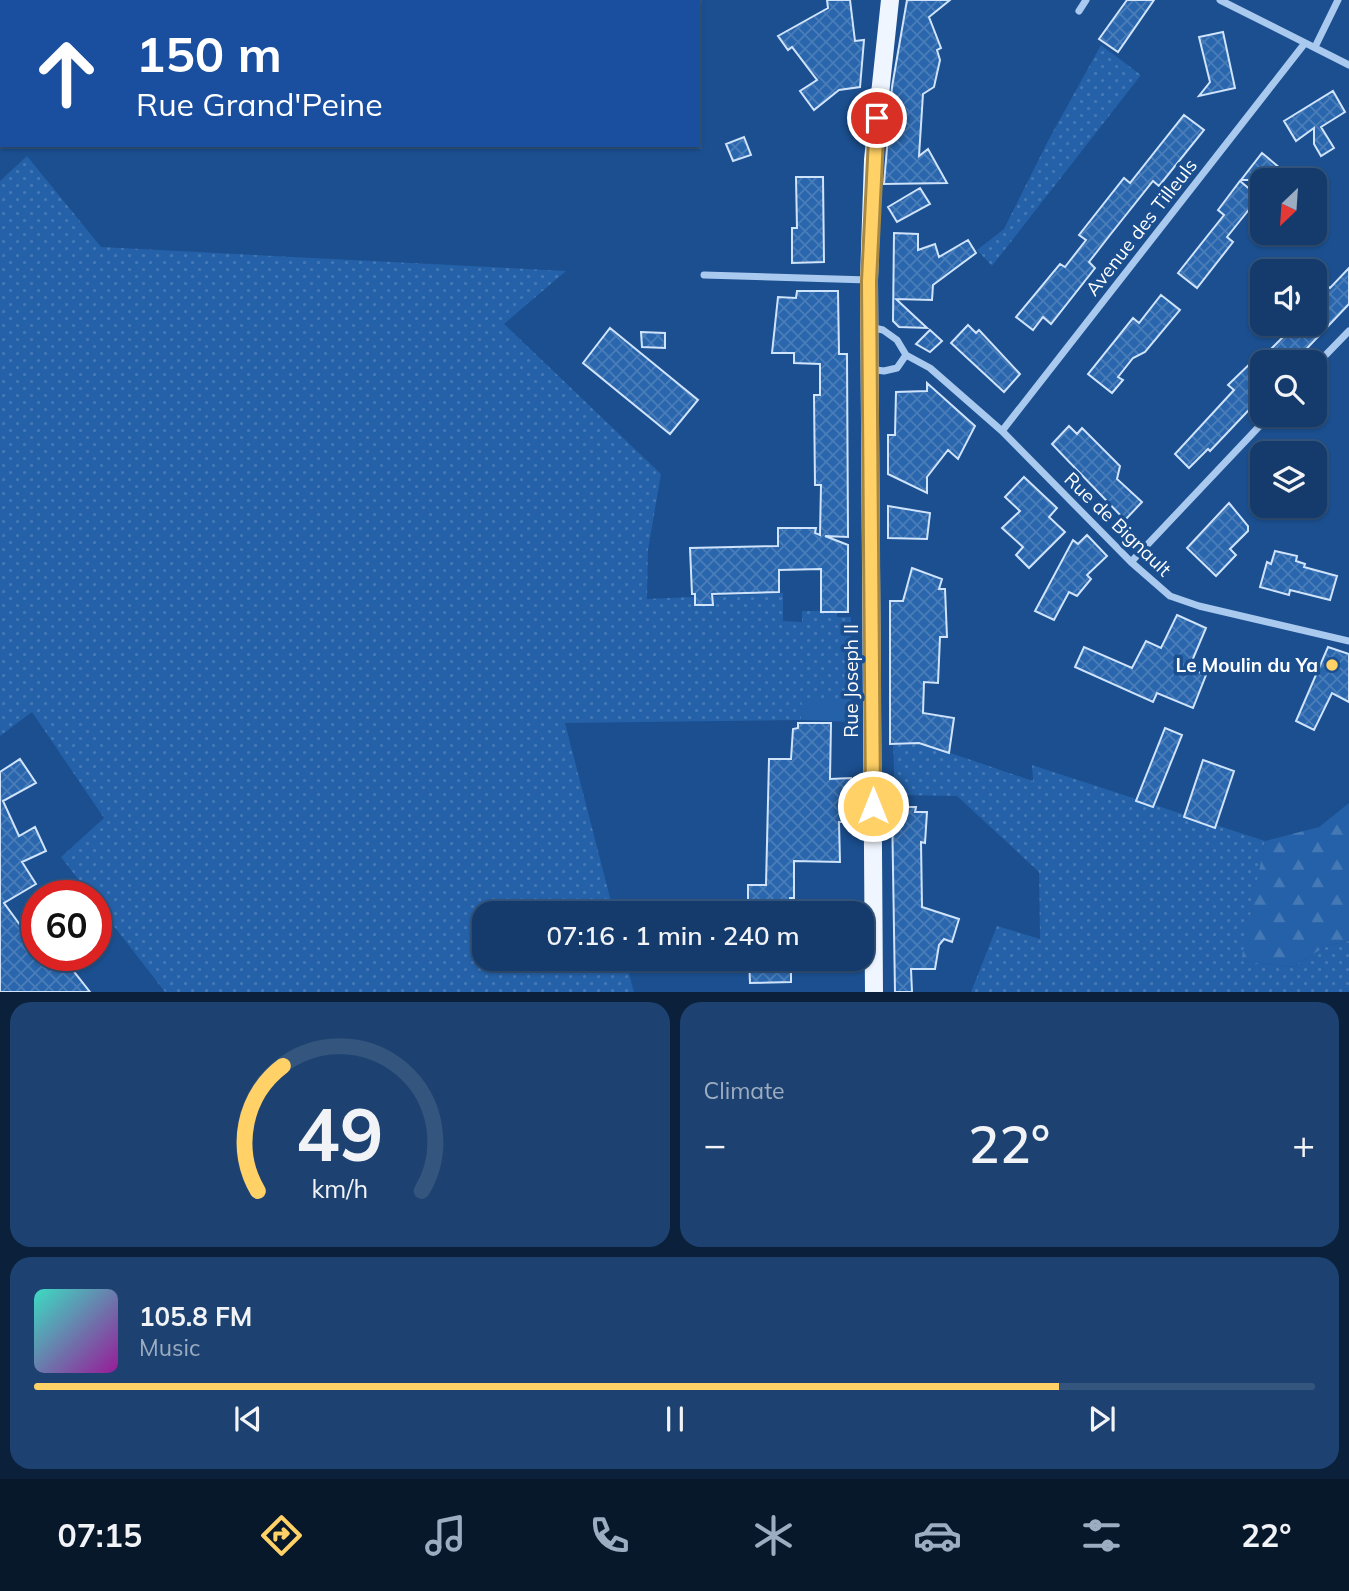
<!DOCTYPE html>
<meta charset="utf-8">
<style>
body{margin:0;font-family:Mulish,sans-serif;background:#1d4271;color:#f1f3f6;height:100vh;display:flex;flex-direction:column;font-size:26px;white-space:nowrap}
*{box-sizing:border-box;margin:0}
p{font-size:23px;color:#9dadc1}
.icon{flex:none;width:38px;height:38px;fill:none;stroke:currentColor;stroke-width:2;stroke-linecap:round;stroke-linejoin:round}
.map{position:relative;height:992px;overflow:hidden}
.details{display:flex;flex-direction:column;gap:10px;padding:10px;background:#0b203b;flex:1}
.details>*{flex:none}
.hud{position:absolute;left:0px;top:0px;width:700px;height:147px;box-shadow:0 2px 5px #0004,0 0 0 2px #33557e;background:#1a4fa0;color:#fff;overflow:hidden}
.needle{width:46px;rotate:205deg}
.tools{position:absolute;left:1250px;top:168px;display:grid;gap:14px}
.tools a{display:grid;place-items:center;width:77px;height:77px;border-radius:14px;background:#143b6b;box-shadow:0 2px 5px #0004,0 0 0 2px #33557e;font-size:35px}
.speed{position:absolute;left:21px;top:880px;display:flex;gap:14px;font-size:35px;font-weight:700;text-align:center}
.speed>*{display:grid;place-content:center;width:91px;height:91px;border-radius:50%;background:#143b6b;box-shadow:0 2px 5px #0004,0 0 0 2px #33557e;line-height:1}
.speed .limit{border:10px solid #d22;background:#fff;color:#111}
.pin{position:absolute;display:grid;place-items:center;width:60px;height:60px;color:#fff;margin:-30px;border:4px solid #fff;border-radius:50%;box-shadow:0 2px 7px #0007}
.me{position:absolute;width:77px;margin:-38px;rotate:0deg;stroke-linejoin:round;filter:drop-shadow(0 0 5px #0008)}
.turn{display:flex;align-items:center;gap:24px;height:147px;padding:0 21px;font-size:32px}
.turn .icon{width:91px;height:91px;stroke-width:2.5}
.turn b{display:block;font-size:49px;line-height:60px}
.big{font-size:52px;font-weight:600;line-height:1.1}
.details .tile{flex:1;display:flex;flex-direction:column;justify-content:center;gap:10px;min-width:0;padding:0 24px;border-radius:21px;background:#1d4271}
.details .dial{align-items:center;gap:0}
.dial svg{height:182px;overflow:visible;fill:none;stroke:#33557e;stroke-width:7;stroke-linecap:round;text-anchor:middle}
.dial text{fill:#f1f3f6;stroke:none}
.song{display:flex;align-items:center;gap:21px}
.cover{width:84px;height:84px;border-radius:10px;background:linear-gradient(135deg,hsl(170 70% 55%),hsl(300 70% 35%))}
.played{height:7px;border-radius:4px;background:linear-gradient(90deg,#ffd166 80%,#33557e 80%)}
.keys{display:flex;justify-content:space-around;direction:ltr}
.heat{display:flex;justify-content:space-between;align-items:center;font-size:38px;direction:ltr}
.details .tiles{flex:1;display:grid;gap:10px;grid-template-columns:1fr 1fr}
.tile:last-child{grid-column:span 2}
.trip{position:absolute;left:472px;top:901px;width:402px;height:70px;border-radius:21px;background:#143b6b;box-shadow:0 2px 5px #0004,0 0 0 2px #33557e;font-weight:600;line-height:70px;text-align:center}
.menu{display:flex;height:112px;justify-content:space-around;align-items:center;background:#08182b;color:#9dadc1}
.menu .icon{width:49px;height:49px}
.menu .on{color:#ffd166}
.menu b{font-size:32px;color:#f1f3f6}
.map>svg:first-child{display:block}
.grass{fill:url(#grass-dots)}
.forest{fill:url(#forest-firs)}
.garden{fill:#2461a8}
.building{fill:url(#building-cross-hatch);stroke:#cfe3fa;stroke-width:2}
.lines{fill:none;stroke-linecap:round;stroke-linejoin:round}
.street{stroke:#a9c9ee;stroke-width:7}
.primary{stroke:#f0f6ff;stroke-width:18}
.route-casing{stroke:#a68842;stroke-width:18}
.route{stroke:#ffd166;stroke-width:12}
.poi-dot{fill:#ffd166;stroke:#1b4f8f;stroke-width:2.5}
.labels{text-anchor:middle;stroke-width:7;stroke-linejoin:round;paint-order:stroke}
.street-label{font-size:19px;fill:#fff;stroke:#1b4f8f}
.poi-label{font-size:19px;font-weight:bold;fill:#fff;stroke:#1b4f8f;text-anchor:end}
</style>
<div class="map">
<svg width="1349" height="993" viewBox="0 0 1349 993">
<defs>
<pattern id="grass-dots" width="8" height="8" patternUnits="userSpaceOnUse" patternTransform="scale(1.75)"><rect width="8" height="8" fill="#2461a8"/><path d="M2 2h.1M6 6h.1" fill="none" stroke="#4579b5" stroke-width="1.8" stroke-linecap="round"/></pattern>
<pattern id="forest-firs" width="22" height="20" patternUnits="userSpaceOnUse" patternTransform="scale(1.75)"><rect width="22" height="20" fill="#2461a8"/><path d="M5 1l3.5 6h-7zM16 11l3.5 6h-7z" fill="#4579b5"/></pattern>
<pattern id="building-cross-hatch" width="8" height="8" patternUnits="userSpaceOnUse" patternTransform="scale(1.75)"><rect width="8" height="8" fill="#2a66ad"/><path d="M0 0l8 8M0 8l8-8" fill="none" stroke="#4a7db9"/></pattern>
</defs>
<rect width="100%" height="100%" fill="#1b4f8f"/>
<path class="grass" d="M 1101,45 L 1141,75 L 992,266 L 977,250 L 1004,229 L 1049,139 Z
M 27,156 L 101,247 L 566,271 L 504,324 L 661,474 L 648,550 L 647,599 L 783,593 L 783,621 L 802,622 L 802,611 L 837,611 L 837,617 L 851,617 L 851,701 L 803,701 L 801,720 L 565,723 L 614,913 L 485,914 L 485,959 L 625,959 L 634,992 L 165,992 L 96,903 L 96,896 L 91,896 L 61,857 L 104,818 L 32,712 L 0,736 L 0,181 Z
M 893,742 L 921,743 L 1033,781 L 1032,765 L 1265,841 L 1242,961 L 1293,967 L 1326,946 L 1349,941 L 1349,992 L 971,992 L 997,926 L 1040,939 L 1039,872 L 957,796 L 895,795 Z"/>
<path class="forest" d="M 1349,803 L 1349,941 L 1326,946 L 1293,967 L 1241,961 L 1265,841 L 1319,827 Z"/>
<path class="garden" d="M 139,0 L 400,0 L 398,2 Z
M 802,701 L 851,701 L 852,722 L 801,720 Z"/>
<path class="building" d="M 827,0 L 850,0 L 855,41 L 864,40 L 860,87 L 839,90 L 814,110 L 800,91 L 817,80 L 792,47 L 788,50 L 778,36 L 828,8 Z
M 907,0 L 950,0 L 929,17 L 941,48 L 937,50 L 940,60 L 934,87 L 923,94 L 919,156 L 928,149 L 947,183 L 884,184 L 892,87 Z
M 1127,0 L 1154,0 L 1118,52 L 1099,39 Z
M 1223,32 L 1235,88 L 1199,96 L 1210,82 L 1199,37 Z
M 1333,91 L 1345,112 L 1321,127 L 1334,148 L 1321,156 L 1314,144 L 1314,128 L 1296,141 L 1284,121 Z
M 1184,115 L 1204,130 L 1159,186 L 1153,181 L 1110,235 L 1089,262 L 1095,268 L 1051,324 L 1043,317 L 1033,330 L 1016,317 L 1060,264 L 1065,267 L 1086,240 L 1079,235 L 1124,178 L 1130,183 Z
M 744,137 L 751,155 L 733,161 L 726,144 Z
M 1262,153 L 1281,169 L 1272,180 L 1241,180 Z
M 796,177 L 823,177 L 824,262 L 792,263 L 792,228 L 797,228 Z
M 1240,181 L 1259,197 L 1227,237 L 1233,242 L 1197,288 L 1178,273 L 1224,215 L 1218,210 Z
M 920,188 L 930,204 L 897,222 L 888,207 Z
M 894,233 L 918,234 L 918,250 L 935,244 L 939,257 L 968,240 L 976,253 L 933,285 L 932,300 L 896,299 L 927,328 L 899,327 L 893,321 Z
M 1349,268 L 1349,304 L 1294,362 L 1262,362 L 1262,396 L 1210,451 L 1208,449 L 1189,468 L 1175,454 L 1234,390 L 1228,385 L 1262,352 L 1262,358 L 1296,324 L 1314,324 L 1314,298 L 1326,285 L 1330,288 Z
M 797,291 L 838,291 L 839,354 L 847,354 L 848,537 L 825,536 L 848,545 L 848,612 L 821,612 L 821,569 L 779,570 L 779,592 L 712,594 L 713,605 L 695,605 L 695,594 L 692,594 L 690,548 L 778,546 L 778,528 L 816,528 L 815,533 L 820,535 L 821,485 L 815,485 L 814,395 L 820,395 L 820,364 L 794,363 L 794,353 L 772,353 L 778,297 L 796,298 Z
M 1161,295 L 1180,310 L 1145,352 L 1133,358 L 1118,377 L 1123,380 L 1112,393 L 1088,374 L 1133,318 L 1139,323 Z
M 968,325 L 976,333 L 979,330 L 1020,374 L 1004,392 L 951,343 Z
M 610,328 L 698,400 L 670,434 L 583,363 Z
M 930,330 L 942,341 L 930,352 L 916,344 Z
M 641,332 L 665,333 L 665,348 L 642,347 Z
M 927,383 L 975,426 L 958,459 L 948,450 L 927,477 L 927,493 L 888,474 L 888,435 L 895,435 L 896,392 L 927,391 Z
M 1069,426 L 1077,434 L 1082,428 L 1120,466 L 1117,479 L 1142,502 L 1125,520 L 1052,444 Z
M 1024,477 L 1057,508 L 1049,517 L 1065,532 L 1029,568 L 1016,555 L 1023,547 L 1002,528 L 1020,511 L 1005,497 Z
M 1229,503 L 1248,526 L 1248,531 L 1230,549 L 1236,555 L 1216,576 L 1187,548 Z
M 888,506 L 930,513 L 927,539 L 888,538 Z
M 1087,535 L 1107,556 L 1087,575 L 1091,579 L 1077,596 L 1069,592 L 1054,620 L 1035,611 L 1073,540 L 1078,544 Z
M 1275,551 L 1297,556 L 1296,561 L 1305,564 L 1304,567 L 1337,576 L 1330,600 L 1290,590 L 1289,595 L 1260,587 L 1267,562 L 1271,564 Z
M 912,568 L 942,579 L 939,589 L 945,589 L 947,637 L 940,637 L 938,683 L 924,682 L 923,713 L 954,718 L 949,753 L 919,743 L 890,744 L 890,601 L 903,601 Z
M 1177,615 L 1206,628 L 1189,668 L 1206,675 L 1193,708 L 1157,693 L 1153,702 L 1075,667 L 1084,647 L 1132,668 L 1146,641 L 1161,648 Z
M 1328,647 L 1349,654 L 1349,702 L 1332,693 L 1314,730 L 1296,721 Z
M 798,723 L 831,723 L 830,779 L 851,778 L 852,807 L 845,807 L 845,822 L 839,822 L 840,862 L 794,861 L 794,898 L 790,898 L 790,914 L 748,914 L 748,885 L 766,885 L 769,759 L 791,759 L 793,729 L 798,728 Z
M 1165,728 L 1182,735 L 1153,807 L 1136,801 Z
M 20,759 L 36,783 L 3,801 L 19,836 L 35,827 L 46,851 L 22,862 L 36,884 L 4,903 L 37,948 L 37,956 L 49,956 L 56,966 L 64,959 L 90,992 L 0,992 L 0,772 Z
M 1203,760 L 1234,771 L 1215,828 L 1184,817 Z
M 892,807 L 916,807 L 915,812 L 927,812 L 925,843 L 921,842 L 922,907 L 959,919 L 952,942 L 944,939 L 939,945 L 935,969 L 911,969 L 912,992 L 895,992 Z
M 749,959 L 791,959 L 791,982 L 750,983 Z"/>
<g class="lines">
<path class="street" d="M 1220,0 L 1349,65
M 0,3 L 3,0
M 1079,11 L 1086,0
M 1315,47 L 1338,0
M 704,275 L 868,280
M 870,327 L 883,330 L 897,340 L 906,355 L 930,368 L 1002,431 L 1131,562 L 1170,596 L 1199,606 L 1349,641
M 1314,367 L 1349,331
M 869,369 L 884,371 L 897,368 L 906,355
M 1002,431 L 1305,43
M 1131,562 L 1270,415"/>
<path class="primary" d="M 874,993 L 869,280 L 873,160 L 890,0"/>
</g>
<g class="lines">
<g class="route-casing">
<path id="route" d="M 873,806 L 869,281 L 877,118"/>
</g>
<use href="#route" class="route"/>
</g>
<circle class="poi-dot" cx="1332" cy="665" r="7"/>
<g class="labels">
<g class="street-label">
<text transform="translate(1141 227) rotate(-52)" y="7">Avenue des Tilleuls</text>
<text transform="translate(1118 524) rotate(44)" y="7">Rue de Bignault</text>
<text transform="translate(851 681) rotate(-90)" y="7">Rue Joseph II</text>
</g>
<g class="poi-label">
<text x="1318" y="672">Le Moulin du Ya</text>
</g>
</g>
</svg>
<div class="tools">
<a><svg class="needle" viewBox="-14 -14 28 28"><path d="M0-13l5 13h-10z" fill="#e53935"/><path d="M0 13l5-13h-10z" fill="#9dadc1"/></svg></a>
<a><svg class="icon" aria-label="sound" viewBox="0 0 24 24"><path d="M4 9h4l5-4v14l-5-4H4zM17 9q2 3 0 6"/></svg></a>
<a><svg class="icon" aria-label="search" viewBox="0 0 24 24"><circle cx="10" cy="10" r="6"/><path d="M15 15l6 6"/></svg></a>
<a><svg class="icon" aria-label="layers" viewBox="0 0 24 24"><path d="M12 4l9 5-9 5-9-5zM3 14l9 5 9-5"/></svg></a>
</div>
<div class="speed"><div class="limit">60</div></div>
<div class="pin" style="left:877px;top:118px;background:#d93025"><svg class="icon" aria-label="arrive" viewBox="0 0 24 24"><path d="M6 21V4h12l-3 4 3 4H6"/></svg></div>
<svg class="me" style="left:873px;top:806px" viewBox="-20 -20 40 40"><circle r="17" fill="#ffd166" stroke="#fff" stroke-width="3"/><path d="M0-11L8 9 0 5-8 9z" fill="#fff"/></svg>
<div class="trip">07:16 · 1 min · 240 m</div>
<div class="hud">
<div class="turn"><svg class="icon" aria-label="ahead" viewBox="0 0 24 24"><path d="M12 20V5M6 11l6-6 6 6"/></svg><div><b>150 m</b>Rue Grand'Peine</div></div>
</div>
</div>
<section class="details">
<div class="tiles">
<div class="tile dial"><svg viewBox="0 0 100 80">
<path d="M14 69A42 42 0 1 1 86 69"/>
<path d="M14 69A42 42 0 0 1 25 14" stroke="#ffd166"/>
<text x="50" y="56" font-size="32" font-weight="700">49</text>
<text x="50" y="72" font-size="11">km/h</text>
</svg></div>
<div class="tile"><p>Climate</p>
<div class="heat"><a>−</a><b class="big">22°</b><a>+</a></div>
</div>
<div class="tile">
<div class="song"><i class="cover"></i><div><b>105.8 FM</b><p>Music</p></div></div>
<div class="played"></div>
<div class="keys"><svg class="icon" aria-label="previous" viewBox="0 0 24 24"><path d="M18 5L8 12l10 7zM5 5v14"/></svg><svg class="icon" aria-label="pause" viewBox="0 0 24 24"><path d="M8 5v14M16 5v14"/></svg><svg class="icon" aria-label="next" viewBox="0 0 24 24"><path d="M6 5l10 7-10 7zM19 5v14"/></svg></div>
</div>
</div>
</section>
<nav class="menu">
<b>07:15</b>
<svg class="icon on" aria-label="directions" viewBox="0 0 24 24"><path d="M12 3l9 9-9 9-9-9zM9 14v-3h6M13 9l2 2-2 2"/></svg>
<svg class="icon" aria-label="music" viewBox="0 0 24 24"><path d="M9 18V5l10-2v13"/><circle cx="6" cy="18" r="3"/><circle cx="16" cy="16" r="3"/></svg>
<svg class="icon" aria-label="phone" viewBox="0 0 24 24"><path d="M5 4h4l2 5-3 2q2 4 5 5l2-3 5 2v4C11 20 4 13 5 4z"/></svg>
<svg class="icon" aria-label="climate" viewBox="0 0 24 24"><path d="M12 3v18M4 7l16 10M4 17L20 7"/></svg>
<svg class="icon" aria-label="car" viewBox="0 0 24 24"><path d="M5 17H2v-5l4-1 3-4h7l3 4 3 1v5h-3M9 17h6M6 11h13"/><circle cx="7" cy="17" r="2"/><circle cx="17" cy="17" r="2"/></svg>
<svg class="icon" aria-label="filters" viewBox="0 0 24 24"><path d="M4 7h16M4 17h16"/><circle cx="9" cy="7" r="2"/><circle cx="15" cy="17" r="2"/></svg>
<b>22°</b>
</nav>
